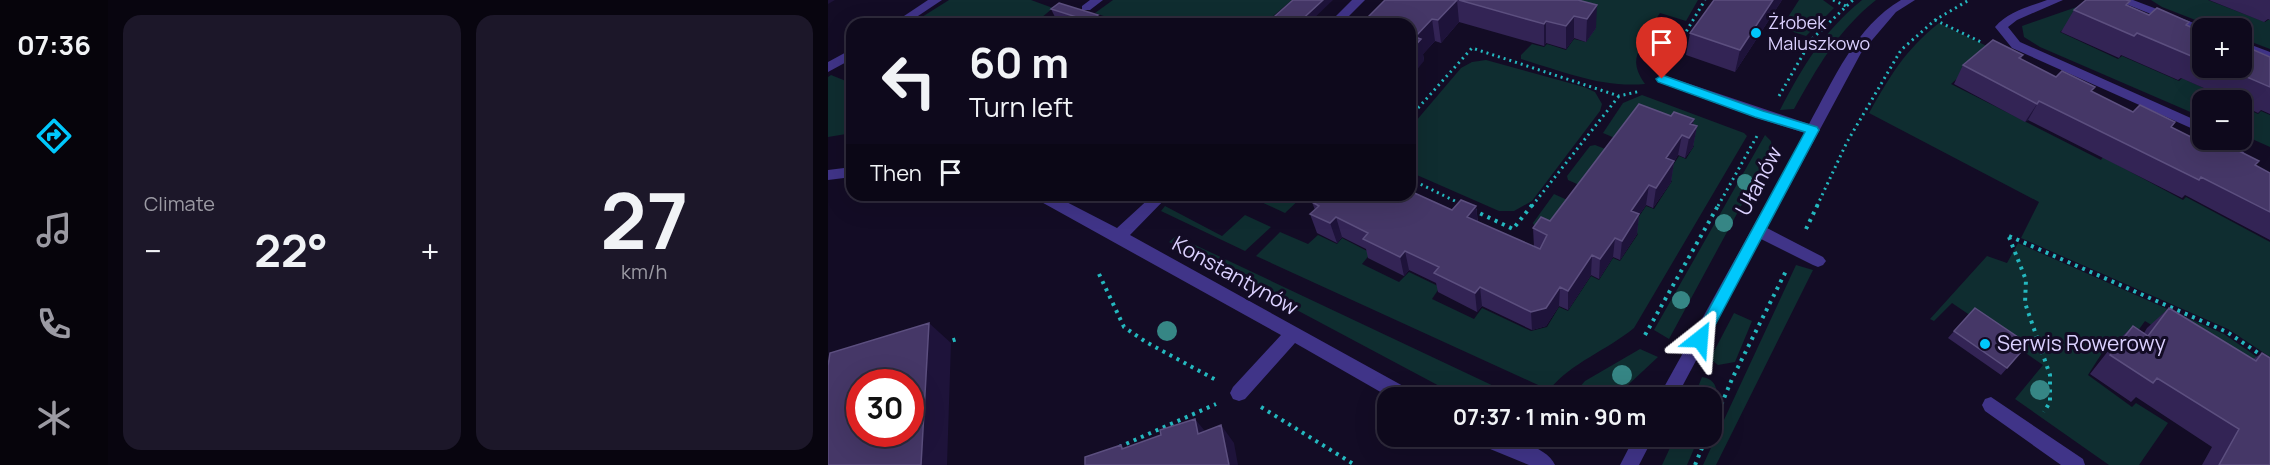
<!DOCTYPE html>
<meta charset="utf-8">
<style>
body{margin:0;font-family:Manrope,sans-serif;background:#1c1729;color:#f1f3f6;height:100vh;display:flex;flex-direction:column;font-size:22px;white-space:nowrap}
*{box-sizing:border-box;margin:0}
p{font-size:20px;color:#9b9aa3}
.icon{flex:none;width:33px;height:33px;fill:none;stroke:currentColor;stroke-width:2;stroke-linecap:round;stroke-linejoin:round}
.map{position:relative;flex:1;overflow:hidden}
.drawer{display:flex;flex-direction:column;gap:15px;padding:15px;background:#08050f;width:720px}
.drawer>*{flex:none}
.banner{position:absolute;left:18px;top:18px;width:570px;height:183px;border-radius:18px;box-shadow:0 6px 24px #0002,0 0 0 2px #2e2a3b;background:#0e091c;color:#f1f3f6;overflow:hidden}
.tools{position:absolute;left:1364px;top:18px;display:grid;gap:12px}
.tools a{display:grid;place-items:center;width:60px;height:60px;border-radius:12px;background:#0e091c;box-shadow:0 6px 24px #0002,0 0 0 2px #2e2a3b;font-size:30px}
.speed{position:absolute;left:18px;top:369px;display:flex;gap:12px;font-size:30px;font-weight:700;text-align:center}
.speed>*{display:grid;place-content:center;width:78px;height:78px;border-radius:50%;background:#0e091c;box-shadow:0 6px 24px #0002,0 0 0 2px #2e2a3b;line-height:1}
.speed .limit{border:9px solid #d22;background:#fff;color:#111}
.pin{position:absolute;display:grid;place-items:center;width:51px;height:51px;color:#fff;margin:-62px -26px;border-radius:50% 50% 50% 0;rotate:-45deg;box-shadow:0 0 6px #0007}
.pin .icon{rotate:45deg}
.me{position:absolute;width:66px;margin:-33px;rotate:28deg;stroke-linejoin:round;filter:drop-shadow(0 0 4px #0008)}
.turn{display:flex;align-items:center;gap:21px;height:126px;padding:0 24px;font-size:27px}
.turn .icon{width:78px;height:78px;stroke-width:2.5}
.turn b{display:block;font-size:42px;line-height:51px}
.then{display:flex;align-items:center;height:57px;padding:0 24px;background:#0003;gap:12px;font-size:22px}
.big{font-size:45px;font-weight:700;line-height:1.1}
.drawer .tile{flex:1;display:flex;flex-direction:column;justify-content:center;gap:9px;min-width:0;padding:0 21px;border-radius:18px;background:#1c1729}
.drawer .dial{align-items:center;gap:0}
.dial b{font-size:78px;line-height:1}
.heat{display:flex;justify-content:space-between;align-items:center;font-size:33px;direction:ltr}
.drawer .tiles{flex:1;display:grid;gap:15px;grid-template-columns:repeat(2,1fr)}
.trip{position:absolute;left:549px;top:387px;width:345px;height:60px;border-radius:18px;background:#0e091c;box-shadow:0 6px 24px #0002,0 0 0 2px #2e2a3b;font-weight:700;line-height:60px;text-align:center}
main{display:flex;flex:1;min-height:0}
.tabs{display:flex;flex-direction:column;width:108px;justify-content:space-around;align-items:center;background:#06040b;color:#9b9aa3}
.tabs .icon{width:42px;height:42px}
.tabs .on{color:#00c8fc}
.tabs b{font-size:27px;color:#f1f3f6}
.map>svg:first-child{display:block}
.green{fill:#0f2d30}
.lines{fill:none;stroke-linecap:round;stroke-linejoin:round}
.path-far1{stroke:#24b8bf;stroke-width:3;stroke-dasharray:2 4;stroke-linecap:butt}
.path{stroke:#24b8bf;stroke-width:4;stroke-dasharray:3 5;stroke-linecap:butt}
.minor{fill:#403488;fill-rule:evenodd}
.tree{fill:#368685}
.wall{fill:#332455}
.shaded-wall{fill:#1e133a}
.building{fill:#453767;stroke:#5c4f7f;stroke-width:1.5;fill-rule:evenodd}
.route{fill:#00c8fc;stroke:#0082a4;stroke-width:1.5}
.poi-dot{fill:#00c8fc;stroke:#130c25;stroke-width:2}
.labels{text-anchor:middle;stroke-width:6;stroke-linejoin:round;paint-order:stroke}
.far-poi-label{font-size:18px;fill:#dbd1ff;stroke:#130c25;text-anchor:start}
.street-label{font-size:21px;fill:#dbd1ff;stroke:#130c25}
.poi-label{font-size:21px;fill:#dbd1ff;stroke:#130c25;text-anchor:start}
</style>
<main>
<nav class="tabs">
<b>07:36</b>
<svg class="icon on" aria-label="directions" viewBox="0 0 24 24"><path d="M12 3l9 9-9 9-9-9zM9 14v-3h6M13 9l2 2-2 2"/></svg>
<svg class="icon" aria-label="music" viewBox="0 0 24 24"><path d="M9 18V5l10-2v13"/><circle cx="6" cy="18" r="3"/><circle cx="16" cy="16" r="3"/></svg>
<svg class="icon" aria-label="phone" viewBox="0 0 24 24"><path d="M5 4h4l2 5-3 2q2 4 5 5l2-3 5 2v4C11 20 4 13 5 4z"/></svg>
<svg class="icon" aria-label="climate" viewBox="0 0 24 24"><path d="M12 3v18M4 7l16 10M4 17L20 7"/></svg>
</nav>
<section class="drawer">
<div class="tiles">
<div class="tile"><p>Climate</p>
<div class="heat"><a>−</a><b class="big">22°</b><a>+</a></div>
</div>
<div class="tile dial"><b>27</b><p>km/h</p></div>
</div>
</section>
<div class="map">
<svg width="1442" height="465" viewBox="0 0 1442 465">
<rect width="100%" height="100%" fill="#130c25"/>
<path class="green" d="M 121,0 L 203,0 L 225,8 L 213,18 L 231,24 L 86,22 Z
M 285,0 L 464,0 L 436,24 L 278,24 L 284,19 L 267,13 Z
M 678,0 L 870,0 L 858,21 L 832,13 L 819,32 L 821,33 C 808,54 802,62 817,84 C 774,88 734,71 693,59 L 693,55 L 704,44 L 716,47 L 719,44 L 738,50 L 746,39 L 758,42 L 768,27 Z
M 971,0 L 995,0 L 1006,8 L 978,36 L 953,28 Z
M 1034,0 L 1048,0 C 1010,30 989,68 966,109 L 952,110 C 975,66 995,32 1034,0 Z
M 1323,0 L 1380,0 L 1437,22 L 1440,20 L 1442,20 L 1442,49 L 1413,38 L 1413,28 L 1388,28 L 1334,7 Z
M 1263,2 L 1265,3 L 1232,32 L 1290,59 L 1294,56 L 1351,81 L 1354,78 L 1402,100 L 1374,100 L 1374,117 L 1212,47 L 1196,37 L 1194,26 Z
M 1111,23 L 1163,48 L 1123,84 L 1273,160 L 1275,157 L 1355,200 L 1358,197 L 1442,242 L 1442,357 L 1400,329 L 1193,238 L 1211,202 L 1041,113 C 1062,76 1077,50 1111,23 Z
M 658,60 L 756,87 L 767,92 L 774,104 L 772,111 L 704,201 L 686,211 L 671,211 L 582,172 L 582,128 L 633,68 L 644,62 Z
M 3,75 L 18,81 L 24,77 L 24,133 L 0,137 L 0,77 Z
M 814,95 L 916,133 L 919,136 L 806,328 C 778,351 744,362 721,390 L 428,256 L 452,232 L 480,244 L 490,235 L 509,244 L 514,238 L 543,253 L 534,264 L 571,282 L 581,272 L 612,287 L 604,299 L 646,319 L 654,308 L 703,331 L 719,327 L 731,307 L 740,311 L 763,276 L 771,280 L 785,258 L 792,261 L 810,234 L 802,230 L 818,206 L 826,209 L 844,181 L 837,178 L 851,156 L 858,159 L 866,146 L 861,143 L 794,141 L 775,133 L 795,103 Z
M 1413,106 L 1430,114 L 1433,111 L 1442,115 L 1442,147 L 1413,134 Z
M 937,135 L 943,141 L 944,149 L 841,339 L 826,330 Z
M 767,145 L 785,152 L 758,188 L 740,180 L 739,176 L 762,146 Z
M 726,194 L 748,204 L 710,233 L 705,223 Z
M 437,195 L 476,195 L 457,213 L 431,201 Z
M 337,206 L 394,236 L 417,215 L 443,227 L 417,251 L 333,211 Z
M 348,236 L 689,397 L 632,397 L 341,242 Z
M 1190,243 L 1396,334 L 1442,366 L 1401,373 L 1317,321 L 1296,350 L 1281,342 L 1260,375 L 1304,407 L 1308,403 L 1340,423 L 1311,465 L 1281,465 L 1187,399 L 1215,365 L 1124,303 L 1106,321 L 1102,319 L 1159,256 L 1179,263 Z
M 968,265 L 985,270 L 888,465 L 875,465 Z
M 906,313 L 924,321 L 907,362 L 890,365 L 882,359 Z
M 812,349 L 830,357 L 800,385 L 781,397 L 743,397 L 757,381 Z
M 874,377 C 892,380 890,395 884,408 L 884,398 L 866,397 Z
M 847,437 L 871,437 L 859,465 L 834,465 Z"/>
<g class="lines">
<path class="path-far1" d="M 1005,0 L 1018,6
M 1107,20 L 1153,42
M 843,57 L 877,0
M 951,96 L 984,39 L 1025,0
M 582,117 L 644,48 L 791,96 L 813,91
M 582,179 L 633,204
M 704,206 L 791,96
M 890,206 L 929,136
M 989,206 L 1019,142 L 1073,50 L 1107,20 L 1141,0"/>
<path class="path" d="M 645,210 L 685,229 L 705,204
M 978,229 L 990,204
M 1181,236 L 1399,332 L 1442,361
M 1181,237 L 1198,280 L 1197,303 L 1222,375 L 1222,402 L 1216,412
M 271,274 L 296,327 L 318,342 L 388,380
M 817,335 L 891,204
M 117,343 L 132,338
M 433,407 L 527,465
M 884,427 L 904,379 L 958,271
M 291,447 L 388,404
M 867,465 L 879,436"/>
<path class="minor" d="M 100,0 L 114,0 L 78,24 L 64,24 Z
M 262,0 L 275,0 L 262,10 L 254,10 L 254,6 Z
M 524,0 L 537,0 L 513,24 L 500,24 Z
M 1073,0 L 1087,0 L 1068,12 L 1033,53 L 939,228 L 995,257 L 998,261 L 995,265 L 990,267 L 985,265 L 933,239 L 848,398 L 830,398 L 977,133 L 926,117 L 830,82 L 828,79 L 834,75 L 838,76 L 981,124 C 1005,81 1028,26 1073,0 Z
M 1219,0 L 1235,0 L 1189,20 L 1180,27 L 1192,42 L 1374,123 L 1374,133 L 1184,48 L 1167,27 C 1180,12 1200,7 1219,0 Z
M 1288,0 L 1305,0 L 1379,28 L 1374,28 L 1374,34 L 1370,33 Z
M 1413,41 L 1442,52 L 1442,60 L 1413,49 Z
M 24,49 L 24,59 L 0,72 L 0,62 Z
M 1387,140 L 1402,140 L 1421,157 L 1414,162 L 1409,161 Z
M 24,167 L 24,177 L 0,180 L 0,170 Z
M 206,195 L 225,195 L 289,228 L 325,195 L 341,195 L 302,235 L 586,392 L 589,398 L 563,398 L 467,343 L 417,399 L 411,401 L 405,399 L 402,393 L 405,387 L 453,335 L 208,199 Z
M 1163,397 L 1255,459 L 1257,465 L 1233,465 L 1157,411 L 1154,405 L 1157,399 Z
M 642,436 C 653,436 666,435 677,437 C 692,440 721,450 727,465 L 701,465 L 645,442 Z
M 807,436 L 826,436 L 811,465 L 792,465 Z"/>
</g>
<g class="tree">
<circle cx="917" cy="182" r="8"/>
<circle cx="896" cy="223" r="9"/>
<circle cx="853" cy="300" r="9"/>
<circle cx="339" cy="331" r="10"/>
<circle cx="794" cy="375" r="10"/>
<circle cx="1212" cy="390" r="10"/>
</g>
<path class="wall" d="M 557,0 L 750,0 L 768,28 L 758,42 L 746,38 L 738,49 L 718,43 L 716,46 L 631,22 L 613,43 L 607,41 L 595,54 L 596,61 Z
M 954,0 L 907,72 L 858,55 L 862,33 Z
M 1381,0 L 1442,0 L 1442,20 L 1440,19 L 1436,22 Z
M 1302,1 L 1299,5 L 1321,15 L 1358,25 L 1374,32 L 1374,68 L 1413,68 L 1421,48 L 1442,57 L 1442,114 L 1433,110 L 1430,113 L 1413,105 L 1413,100 L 1403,100 L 1353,78 L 1350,80 L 1293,55 L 1291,58 L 1233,32 L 1246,10 Z
M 223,9 L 274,23 L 273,24 L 248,24 L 227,17 Z
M 1195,55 L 1193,59 L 1228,77 L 1264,92 L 1305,112 L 1343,127 L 1387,148 L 1393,142 L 1427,165 L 1442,173 L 1442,240 L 1357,195 L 1354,198 L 1200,120 L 1197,122 L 1126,84 L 1135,65 Z
M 843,116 L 866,119 L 865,124 L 869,126 L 865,147 L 857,158 L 850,155 L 846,162 L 843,182 L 825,208 L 818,205 L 811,215 L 809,234 L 792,260 L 785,257 L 771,279 L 763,275 L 740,310 L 731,306 L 718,326 L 704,330 L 654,306 L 649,312 L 610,292 L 608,283 L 581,270 L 576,276 L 540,258 L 538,249 L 514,237 L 509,243 L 489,233 L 482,214 L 487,210 L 484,202 L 582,195 L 582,187 L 583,192 L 624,210 L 648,206 L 650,222 L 706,247 L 705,228 L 722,221 Z
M 1341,308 L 1425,359 L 1434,353 L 1442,465 L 1374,465 L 1384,447 L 1308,397 L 1303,402 L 1262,374 L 1284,346 L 1305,326 L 1316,333 L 1319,328 Z
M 1126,331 L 1200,344 L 1173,375 L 1120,338 Z"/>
<path class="shaded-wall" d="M 0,0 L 7,0 L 0,4 Z
M 495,0 L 505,0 L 480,24 L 469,24 Z
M 629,0 L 631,22 L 613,43 L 610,20 Z
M 945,0 L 954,0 L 907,72 L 912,50 Z
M 769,5 L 768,28 L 758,42 L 759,19 Z
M 270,15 L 274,23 L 273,24 L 263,24 L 261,21 Z
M 746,16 L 746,38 L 738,49 L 738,26 Z
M 604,19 L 607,41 L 595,54 L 596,61 L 582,78 L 582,51 L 587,37 Z
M 718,21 L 718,43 L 716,46 L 716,24 Z
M 1211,101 L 1200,120 L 1197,122 Z
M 866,119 L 862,136 L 869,126 L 865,147 L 857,158 L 861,138 L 862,124 Z
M 854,135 L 850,155 L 846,162 L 843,182 L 825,208 L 828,188 L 838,158 Z
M 821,185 L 818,205 L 811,215 L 809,234 L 792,260 L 794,241 L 803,211 Z
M 648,206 L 650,226 L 639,217 Z
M 508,217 L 514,237 L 509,243 L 502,223 Z
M 787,238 L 785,257 L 771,279 L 772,259 Z
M 577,251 L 581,270 L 576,276 L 572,257 Z
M 764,255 L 763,275 L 740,310 L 740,291 Z
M 652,287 L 654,306 L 649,312 L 647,293 Z
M 732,287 L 731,306 L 718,326 L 704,330 L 703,312 Z
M 101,323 L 123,343 L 119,465 L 93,465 Z
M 367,419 L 381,436 L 370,434 Z
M 393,425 L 406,443 L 410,465 L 401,465 Z"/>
<path class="building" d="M 465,0 L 495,0 L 469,24 L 438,24 Z
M 557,0 L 629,0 L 610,20 L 604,19 L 587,37 L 593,39 L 582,51 L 582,24 L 533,24 Z
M 631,0 L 750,0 L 769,5 L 759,19 L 746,16 L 738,26 L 718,21 L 716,24 Z
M 886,0 L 945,0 L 912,50 L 862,33 Z
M 1258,0 L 1298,0 L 1302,1 L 1298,5 L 1321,15 L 1329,8 L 1361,22 L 1358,25 L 1374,32 L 1374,57 L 1371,55 L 1368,58 L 1309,33 L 1306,36 L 1246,10 Z
M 231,3 L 270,15 L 261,21 L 223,9 Z
M 1413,39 L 1424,44 L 1421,48 L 1442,57 L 1442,87 L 1398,68 L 1413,68 Z
M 1165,40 L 1195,55 L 1191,58 L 1228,77 L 1234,71 L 1267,87 L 1263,91 L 1305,112 L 1312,105 L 1347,122 L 1343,127 L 1387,149 L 1393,142 L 1431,161 L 1427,165 L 1442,173 L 1442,212 L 1373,177 L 1371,180 L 1211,101 L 1209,104 L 1135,65 Z
M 811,104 L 843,116 L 846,112 L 866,119 L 862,124 L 869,126 L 861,138 L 854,135 L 838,158 L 846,161 L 828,188 L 821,185 L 803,211 L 811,214 L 794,241 L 787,238 L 772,259 L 764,255 L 740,291 L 732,287 L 718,308 L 703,312 L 652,287 L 647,293 L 606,273 L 611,267 L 577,251 L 572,257 L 535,239 L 540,233 L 508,217 L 502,223 L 482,214 L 491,206 L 484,202 L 492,195 L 582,195 L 582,191 L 624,210 L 633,200 L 648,206 L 639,217 L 712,249 L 719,235 L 705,228 L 713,217 L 722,221 Z
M 1147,308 L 1200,344 L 1179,368 L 1126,331 Z
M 1341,308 L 1428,361 L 1434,353 L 1442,358 L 1442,465 L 1391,465 L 1411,429 L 1329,378 L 1325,383 L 1282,355 L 1305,326 L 1320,336 Z
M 101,323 L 93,465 L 0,465 L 0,366 L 2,353 ZM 32,382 L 82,382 L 82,434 L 32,434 Z
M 367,419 L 370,434 L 393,425 L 401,465 L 257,465 L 257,457 L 293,445 L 294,449 L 333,435 L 332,430 Z"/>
<path class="route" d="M 834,75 L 935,111 L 989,127 L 991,130 L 877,344 L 872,346 L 867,344 L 864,339 L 867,335 L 977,132 L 927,117 L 830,82 L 828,79 Z"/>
<g class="poi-dot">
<circle cx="928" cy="33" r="6"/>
<circle cx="1157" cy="344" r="6"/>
</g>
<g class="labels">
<g class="far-poi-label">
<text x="940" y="29">Żłobek<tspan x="940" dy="21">Maluszkowo</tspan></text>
</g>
<g class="street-label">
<text transform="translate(931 181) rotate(-62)" y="7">Ułanów</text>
<text transform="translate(407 276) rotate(29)" y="7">Konstantynów</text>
</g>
<g class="poi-label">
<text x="1169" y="351">Serwis Rowerowy</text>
</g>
</g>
</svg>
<div class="tools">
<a>+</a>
<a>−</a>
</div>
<div class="speed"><div class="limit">30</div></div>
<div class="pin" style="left:834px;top:79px;background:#d93025"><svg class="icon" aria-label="arrive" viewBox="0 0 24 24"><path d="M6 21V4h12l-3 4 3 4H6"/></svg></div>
<svg class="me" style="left:872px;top:339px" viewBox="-20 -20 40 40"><path d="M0-17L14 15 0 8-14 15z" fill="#00c8fc" stroke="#fff" stroke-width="4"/></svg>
<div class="trip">07:37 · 1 min · 90 m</div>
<div class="banner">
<div class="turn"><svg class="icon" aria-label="left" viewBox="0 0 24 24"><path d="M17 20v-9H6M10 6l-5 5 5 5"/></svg><div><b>60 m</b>Turn left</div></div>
<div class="then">Then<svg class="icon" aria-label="arrive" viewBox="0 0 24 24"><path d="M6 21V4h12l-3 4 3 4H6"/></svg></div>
</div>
</div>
</main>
